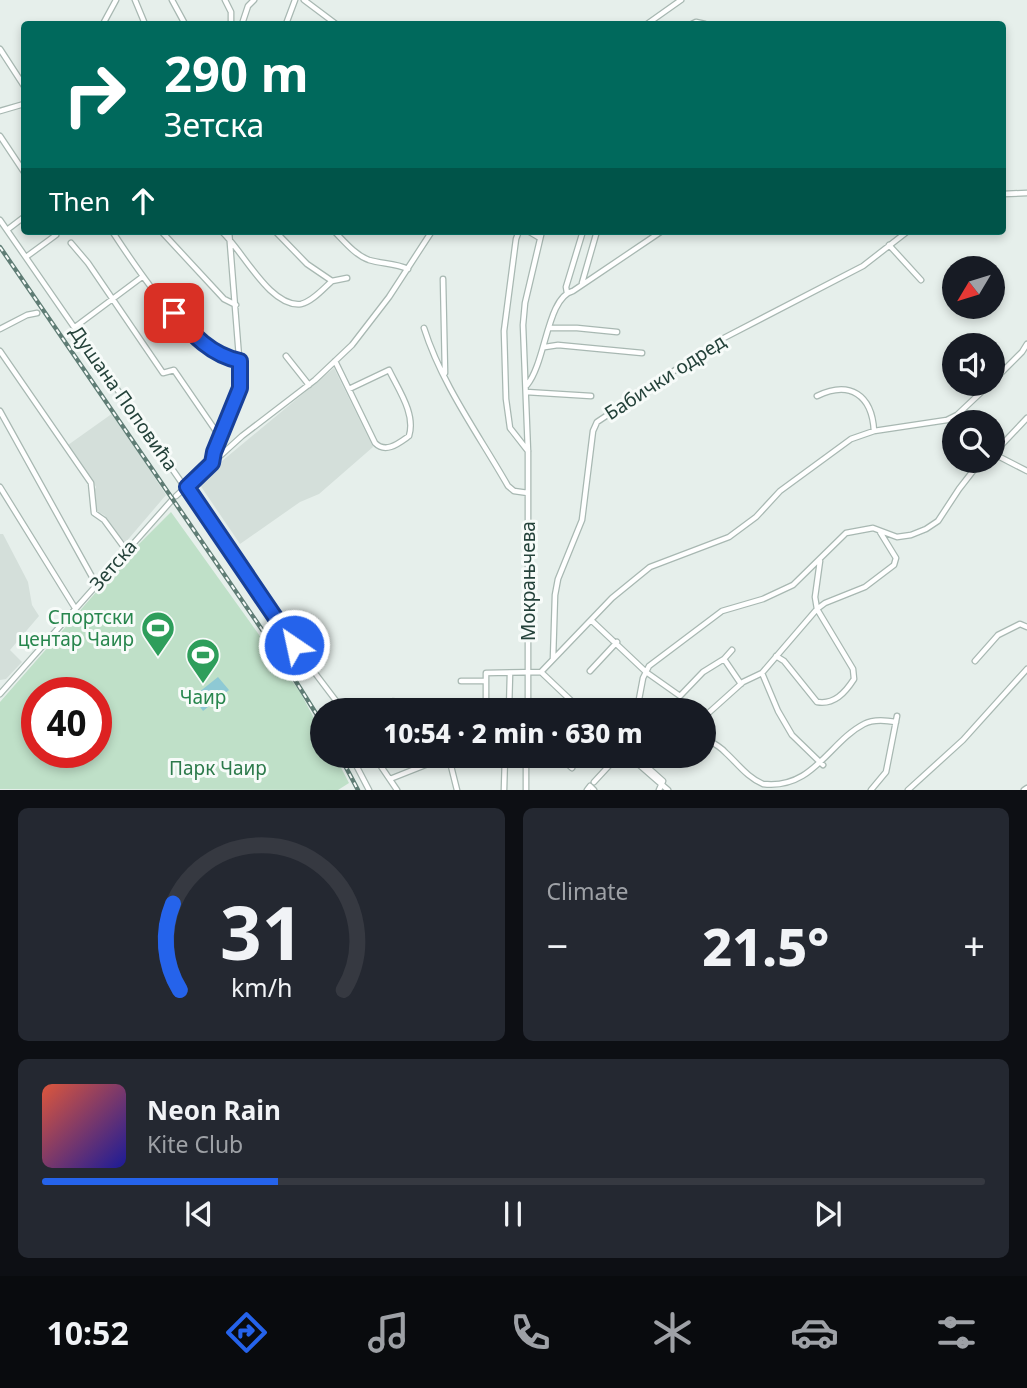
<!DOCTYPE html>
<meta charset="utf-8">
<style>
body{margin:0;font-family:"Noto Sans",sans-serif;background:#242831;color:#f1f3f6;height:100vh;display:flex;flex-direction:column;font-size:26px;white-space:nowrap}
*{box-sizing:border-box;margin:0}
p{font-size:23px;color:#9ea1a6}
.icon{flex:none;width:38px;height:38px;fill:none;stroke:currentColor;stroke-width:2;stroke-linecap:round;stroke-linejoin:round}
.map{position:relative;height:790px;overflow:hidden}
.side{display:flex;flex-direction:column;gap:18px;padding:18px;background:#0d0f14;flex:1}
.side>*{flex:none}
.banner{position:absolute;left:21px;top:21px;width:985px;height:214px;border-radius:7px;box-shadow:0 4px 10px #0003;background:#00695c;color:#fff;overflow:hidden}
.needle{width:46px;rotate:232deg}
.fabs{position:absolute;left:942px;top:256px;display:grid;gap:14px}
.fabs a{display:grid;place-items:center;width:63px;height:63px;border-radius:50%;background:#171b24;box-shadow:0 4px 10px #0003;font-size:35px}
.speed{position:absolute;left:21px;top:677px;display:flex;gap:14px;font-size:35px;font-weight:700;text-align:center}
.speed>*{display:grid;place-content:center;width:91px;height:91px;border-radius:50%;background:#171b24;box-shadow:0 4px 10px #0003;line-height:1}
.speed .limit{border:10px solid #d22;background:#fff;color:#111}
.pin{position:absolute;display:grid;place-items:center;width:60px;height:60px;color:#fff;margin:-30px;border-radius:14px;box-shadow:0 4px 10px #0006}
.me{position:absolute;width:77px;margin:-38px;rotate:326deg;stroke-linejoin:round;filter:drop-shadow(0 0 5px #0008)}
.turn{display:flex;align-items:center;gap:24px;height:147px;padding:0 28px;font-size:32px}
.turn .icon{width:91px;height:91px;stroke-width:2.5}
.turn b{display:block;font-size:49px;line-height:60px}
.then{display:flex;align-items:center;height:66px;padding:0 28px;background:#0003;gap:14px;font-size:26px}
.big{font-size:52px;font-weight:800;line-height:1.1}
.side .tile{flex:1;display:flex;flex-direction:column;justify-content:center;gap:10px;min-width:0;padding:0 24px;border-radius:10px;background:#242831}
.side .dial{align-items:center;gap:0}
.dial svg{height:182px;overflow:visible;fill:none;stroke:#363941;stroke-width:7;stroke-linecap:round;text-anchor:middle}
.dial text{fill:#f1f3f6;stroke:none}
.song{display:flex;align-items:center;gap:21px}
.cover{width:84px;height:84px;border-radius:10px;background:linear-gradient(135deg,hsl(10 70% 55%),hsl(240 70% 35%))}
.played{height:7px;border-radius:4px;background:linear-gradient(90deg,#2563eb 25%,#363941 25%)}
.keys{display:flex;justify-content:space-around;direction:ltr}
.heat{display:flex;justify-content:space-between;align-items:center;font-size:38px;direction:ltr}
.side .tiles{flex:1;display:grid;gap:18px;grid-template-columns:1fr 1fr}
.tile:last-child{grid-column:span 2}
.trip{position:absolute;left:310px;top:698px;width:406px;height:70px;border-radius:35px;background:#171b24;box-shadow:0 4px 10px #0003;font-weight:800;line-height:70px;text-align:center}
.tab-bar{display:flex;height:112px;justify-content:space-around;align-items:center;background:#090b0e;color:#9ea1a6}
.tab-bar .icon{width:49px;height:49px}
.tab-bar .selected{color:#2563eb}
.tab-bar b{font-size:32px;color:#f1f3f6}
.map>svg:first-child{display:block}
.built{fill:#d4dfda}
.green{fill:#bfe0c8;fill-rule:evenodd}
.water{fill:#8ec9d4}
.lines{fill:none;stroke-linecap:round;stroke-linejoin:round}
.minor-casing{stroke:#a8b8b2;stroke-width:7}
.minor{stroke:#fff;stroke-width:4.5}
.rail-casing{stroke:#5f7d75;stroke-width:4.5}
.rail{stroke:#f7fbf9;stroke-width:2;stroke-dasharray:5;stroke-linecap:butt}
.route-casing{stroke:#184099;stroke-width:18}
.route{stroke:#2563eb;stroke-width:12}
.labels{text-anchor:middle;stroke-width:6;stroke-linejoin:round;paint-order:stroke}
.street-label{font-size:19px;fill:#24423a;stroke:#f7fbf9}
.leisure-label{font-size:19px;fill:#27864d;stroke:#f7fbf9;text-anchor:end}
.park-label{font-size:19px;fill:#2d7a4b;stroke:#f7fbf9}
</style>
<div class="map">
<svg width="1027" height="790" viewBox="0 0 1027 790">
<rect width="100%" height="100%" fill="#e6efeb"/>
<path class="built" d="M 334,368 L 373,447 L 319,494 L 300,502 L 240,544 L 200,485 L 205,481 L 204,476 Z
M 113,413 L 166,495 L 125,543 L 104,515 L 95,510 L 92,495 L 96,487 L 68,445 Z
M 0,534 L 3,534 L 28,582 L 32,605 L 39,616 L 10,650 L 22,662 L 6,679 L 0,680 Z"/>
<path class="green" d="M 171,512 L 300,692 L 322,733 L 322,756 L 335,756 L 349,783 L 338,790 L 0,789 L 0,702 L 132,551 ZM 37,693 L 96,693 L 96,752 L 37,752 Z"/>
<path class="water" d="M 218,677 L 229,690 L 203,711 L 193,697 Z"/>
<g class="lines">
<g class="minor-casing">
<path id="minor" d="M 135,0 L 145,24
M 172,0 L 185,24
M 225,0 L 231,12 L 231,24
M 304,0 L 336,24
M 103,24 L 116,0
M 242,24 L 248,6 L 254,0
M 286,24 L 295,0
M 647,24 L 681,0
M 692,24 L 696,22 L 705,24
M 0,49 L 24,86
M 0,111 L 24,104
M 0,136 L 24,172
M 1003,194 L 1027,193
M 0,220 L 296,648 L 343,710
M 7,230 L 24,217
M 112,231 C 139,272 190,351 240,361
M 161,231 L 224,299 L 236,305
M 221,231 C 241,247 269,308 301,304 C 312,302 324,288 332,281
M 275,231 L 307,264 L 332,281 L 347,278
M 334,231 C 344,241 355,255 369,260 C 382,264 395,263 408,269
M 519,231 L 516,239 L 504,331 L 506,399 L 510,428 L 528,451
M 528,231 L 540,238
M 71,243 L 88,263 L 163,373 L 174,370 L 220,437
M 889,245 L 921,280
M 26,257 L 56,235
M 443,279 L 445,373
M 582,283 L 597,231
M 567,293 L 566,287 L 583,231
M 75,327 L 142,277
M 424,328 C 442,385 479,435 508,486 L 514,491 L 528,493
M 549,328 L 577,328 L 617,332
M 0,329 L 27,315 L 37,313
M 545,347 L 558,345 L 642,353
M 0,351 L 91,483 L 94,513 L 104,520 L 126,550
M 286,356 L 309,385
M 335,361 L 375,443 C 386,454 399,443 409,436 C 416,414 398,389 389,370 L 349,389
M 992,382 L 1022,352 L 1027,344
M 527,385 C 546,362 547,297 573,291 L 662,231
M 526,392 L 591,396
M 817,396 C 850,380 872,395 874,431
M 0,411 L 96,584
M 994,454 L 1027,471
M 992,455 L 1027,418
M 212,462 L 214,452 L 238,395 L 241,382 L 229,231
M 0,487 L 75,608
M 176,496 L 242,436 L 315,380 L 352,345 L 389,297 L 432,231
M 591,620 L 646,672 L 680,696 L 703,672 L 724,659 L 732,650
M 776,656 L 784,661 L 817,702 C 834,705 845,693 854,679 L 853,669 L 817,609 L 815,597 L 820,561
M 553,659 L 555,595 L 558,579 L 582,520 L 593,431 L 597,422 L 722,339 L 863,266 L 908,231
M 724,659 L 741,684
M 975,661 L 998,635 L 1020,624 L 1027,627
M 590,671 L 617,642
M 541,672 L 612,598 L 650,567 L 729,537 L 756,517 L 780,491 L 851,439 L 874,431 L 947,420 L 957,415 L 991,383
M 762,673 L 778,711 L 792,735 L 823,765
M 461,681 L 486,681
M 0,694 L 172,500
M 366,710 C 382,704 396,694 409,710
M 486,710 L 486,673 L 541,672 L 581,710
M 509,710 L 510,673
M 528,710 L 528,452 L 523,325 L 525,303 L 542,231
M 637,710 L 643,678 L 649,666 L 722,611 L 763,599 L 793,585 L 846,533 L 873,528 L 897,537 L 911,535 L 926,529 L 938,521 L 959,489 L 973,471 L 986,460
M 704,717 L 743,682 L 762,673 L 817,609 L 825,603 L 865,587 L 894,565 L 896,558 L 880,532
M 704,738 C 712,742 720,746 726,753 C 738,764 748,778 763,784 C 813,790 829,742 864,724 C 873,719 885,720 896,722
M 374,756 L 397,790
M 559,756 L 572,768
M 629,756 L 668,790
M 635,756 L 663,781 L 659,790
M 645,764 L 651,756
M 390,779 L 443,758 L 451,766 L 457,790
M 594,782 L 618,756
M 369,790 L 357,767 L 371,756
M 504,790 L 505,756
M 526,790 L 526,756
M 587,790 L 590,786 L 594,790
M 871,790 L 886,772 L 897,716
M 908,790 L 963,740 L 1027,669
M 1024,790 L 1027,788"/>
</g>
<use href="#minor" class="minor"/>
<g class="rail-casing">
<path id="rail" d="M 0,247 L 278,653 L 322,723
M 340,756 L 358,790"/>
</g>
<use href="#rail" class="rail"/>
</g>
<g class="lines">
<g class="route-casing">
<path id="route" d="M 174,313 C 193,335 211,355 240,361 L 240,388 L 214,452 L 212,463 L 187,487 L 294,645"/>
</g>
<use href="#route" class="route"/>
</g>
<defs>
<g id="stadium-pin" transform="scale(1.75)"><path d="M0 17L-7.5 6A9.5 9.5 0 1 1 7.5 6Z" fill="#2e9e5b" stroke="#f7fbf9"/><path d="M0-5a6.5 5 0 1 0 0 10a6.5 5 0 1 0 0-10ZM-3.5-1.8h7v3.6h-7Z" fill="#fff"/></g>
</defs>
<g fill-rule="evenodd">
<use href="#stadium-pin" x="158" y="628"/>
<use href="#stadium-pin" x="203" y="655"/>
</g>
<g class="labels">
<g class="street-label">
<text transform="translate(665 377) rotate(-33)" y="7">Бабички одред</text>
<text transform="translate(124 398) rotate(55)" y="7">Душана Поповића</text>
<text transform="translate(113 565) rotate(-49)" y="7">Зетска</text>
<text transform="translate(528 581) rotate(-90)" y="7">Мокрањчева</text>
</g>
<g class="leisure-label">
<text x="134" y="624">Спортски<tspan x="134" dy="22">центар Чаир</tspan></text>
<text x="203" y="704" text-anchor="middle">Чаир</text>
</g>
<g class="park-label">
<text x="218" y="775">Парк Чаир</text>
</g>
</g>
</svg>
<div class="fabs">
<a><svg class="needle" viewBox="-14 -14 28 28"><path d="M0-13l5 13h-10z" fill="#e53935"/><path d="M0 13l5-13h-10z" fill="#9ea1a6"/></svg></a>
<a><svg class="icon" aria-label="sound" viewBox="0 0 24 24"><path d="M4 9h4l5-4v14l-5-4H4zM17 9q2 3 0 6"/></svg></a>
<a><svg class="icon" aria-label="search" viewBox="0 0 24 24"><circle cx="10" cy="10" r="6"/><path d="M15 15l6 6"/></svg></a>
</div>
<div class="speed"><div class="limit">40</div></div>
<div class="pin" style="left:174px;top:313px;background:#d93025"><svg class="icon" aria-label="arrive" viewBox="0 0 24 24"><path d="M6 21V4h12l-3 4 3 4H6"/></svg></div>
<svg class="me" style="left:294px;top:645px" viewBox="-20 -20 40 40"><circle r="17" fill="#2563eb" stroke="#fff" stroke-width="3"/><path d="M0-11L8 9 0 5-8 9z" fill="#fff"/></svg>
<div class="trip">10:54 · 2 min · 630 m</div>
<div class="banner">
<div class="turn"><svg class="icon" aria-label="right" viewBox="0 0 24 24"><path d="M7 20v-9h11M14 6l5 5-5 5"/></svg><div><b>290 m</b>Зетска</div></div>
<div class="then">Then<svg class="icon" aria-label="ahead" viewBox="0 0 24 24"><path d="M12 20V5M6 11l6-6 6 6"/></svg></div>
</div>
</div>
<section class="side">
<div class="tiles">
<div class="tile dial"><svg viewBox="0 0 100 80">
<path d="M14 69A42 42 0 1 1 86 69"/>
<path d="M14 69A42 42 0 0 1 11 31" stroke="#2563eb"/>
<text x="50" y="56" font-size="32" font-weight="700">31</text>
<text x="50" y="72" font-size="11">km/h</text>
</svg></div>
<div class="tile"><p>Climate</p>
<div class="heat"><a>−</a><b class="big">21.5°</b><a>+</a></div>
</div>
<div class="tile">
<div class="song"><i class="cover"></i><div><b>Neon Rain</b><p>Kite Club</p></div></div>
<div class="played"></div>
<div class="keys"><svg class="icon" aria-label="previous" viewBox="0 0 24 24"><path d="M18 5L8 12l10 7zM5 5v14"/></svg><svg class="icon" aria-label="pause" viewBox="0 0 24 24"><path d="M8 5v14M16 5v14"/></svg><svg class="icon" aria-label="next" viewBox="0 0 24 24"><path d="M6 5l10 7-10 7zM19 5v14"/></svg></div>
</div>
</div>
</section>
<nav class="tab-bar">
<b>10:52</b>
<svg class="icon selected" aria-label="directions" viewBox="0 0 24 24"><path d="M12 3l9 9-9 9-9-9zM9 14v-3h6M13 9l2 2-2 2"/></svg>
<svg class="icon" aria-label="music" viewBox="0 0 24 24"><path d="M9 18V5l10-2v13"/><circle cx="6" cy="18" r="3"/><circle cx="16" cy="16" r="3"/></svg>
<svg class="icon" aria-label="phone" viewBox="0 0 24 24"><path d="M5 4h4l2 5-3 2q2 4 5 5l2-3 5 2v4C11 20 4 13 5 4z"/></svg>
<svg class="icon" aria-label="climate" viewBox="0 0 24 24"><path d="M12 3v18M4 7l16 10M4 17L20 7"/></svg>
<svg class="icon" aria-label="car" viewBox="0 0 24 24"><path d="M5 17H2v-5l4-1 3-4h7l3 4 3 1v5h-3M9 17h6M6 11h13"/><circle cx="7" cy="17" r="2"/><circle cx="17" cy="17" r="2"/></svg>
<svg class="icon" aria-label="filters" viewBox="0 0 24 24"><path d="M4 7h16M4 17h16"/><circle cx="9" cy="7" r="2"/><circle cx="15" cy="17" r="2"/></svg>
</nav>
